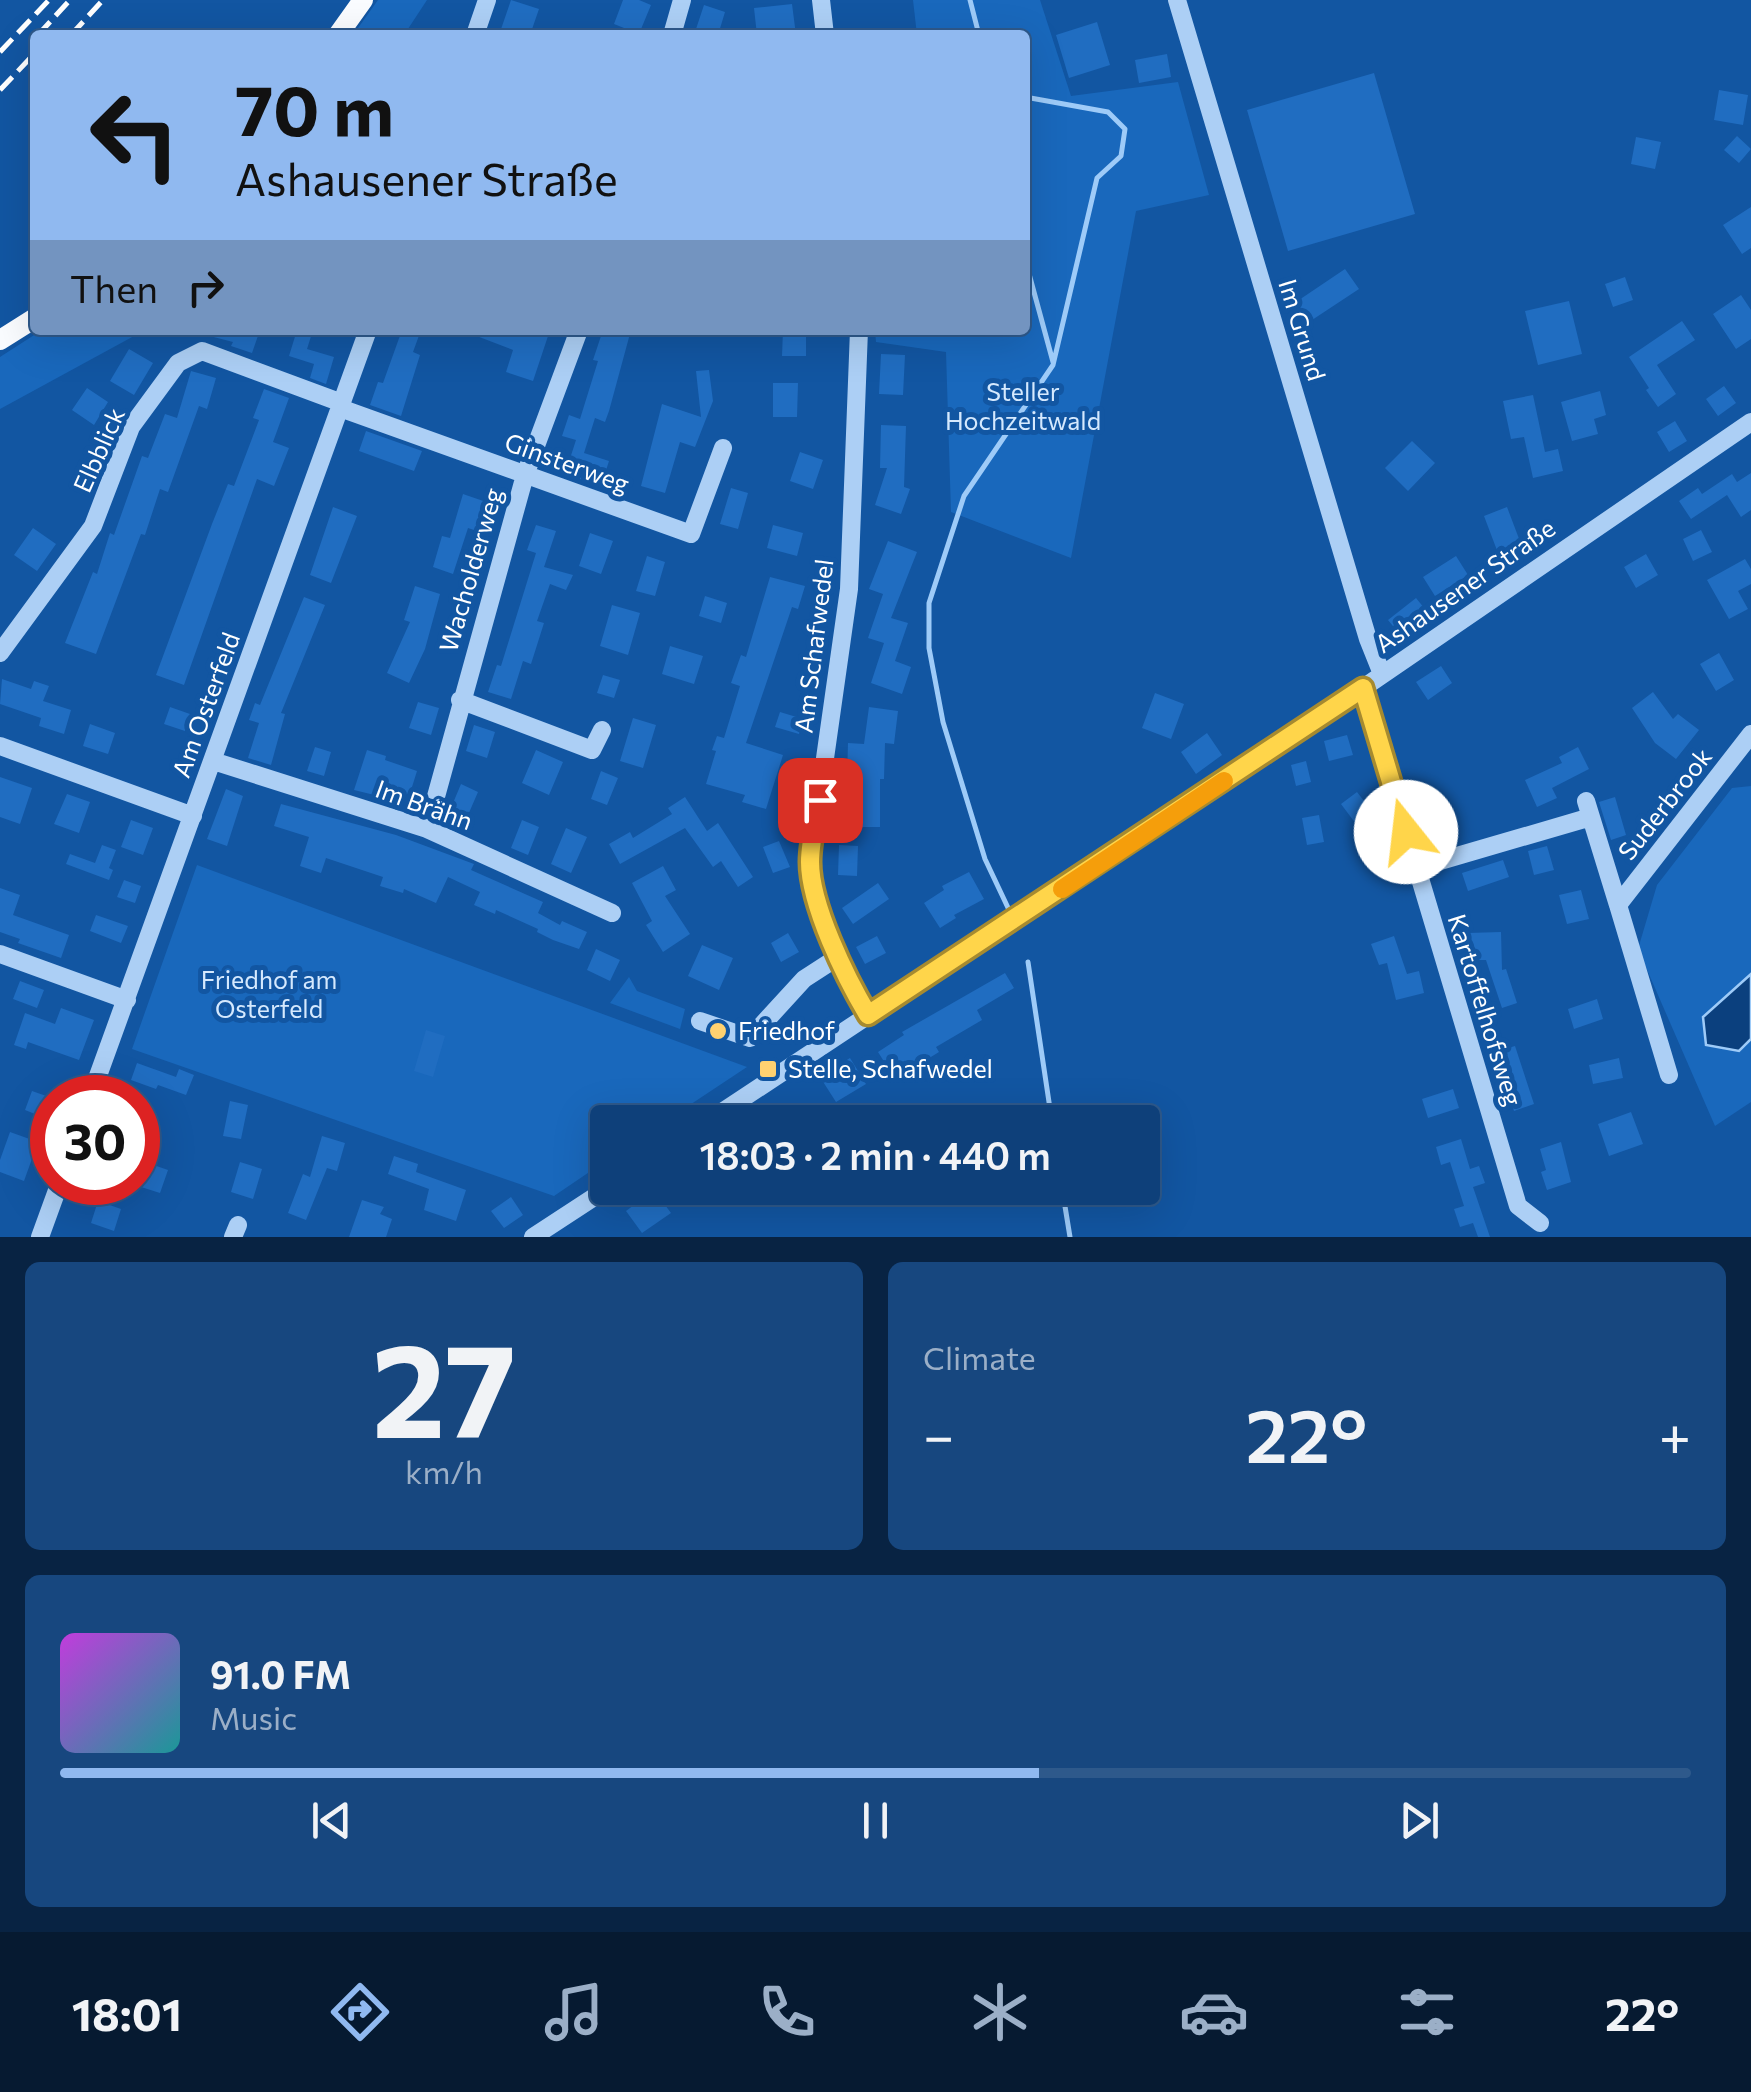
<!DOCTYPE html>
<meta charset="utf-8">
<style>
body{margin:0;font-family:Commissioner,sans-serif;background:#17477f;color:#f1f3f6;height:100vh;display:flex;flex-direction:column;font-size:38px;white-space:nowrap}
*{box-sizing:border-box;margin:0}
p{font-size:32px;color:#9bafc7}
.icon{flex:none;width:55px;height:55px;fill:none;stroke:currentColor;stroke-width:2;stroke-linecap:round;stroke-linejoin:round}
.map{position:relative;height:1237px;overflow:hidden}
.panel{display:flex;flex-direction:column;gap:25px;padding:25px;background:#082343;flex:1}
.panel>*{flex:none}
.hud{position:absolute;left:30px;top:30px;width:1000px;height:305px;border-radius:10px;box-shadow:0 10px 40px #0002,0 0 0 2px #2e598b;background:#90b9f0;color:#111;overflow:hidden}
.speed{position:absolute;left:30px;top:1075px;display:flex;gap:20px;font-size:50px;font-weight:700;text-align:center}
.speed>*{display:grid;place-content:center;width:130px;height:130px;border-radius:50%;background:#0e407a;box-shadow:0 10px 40px #0002,0 0 0 2px #2e598b;line-height:1}
.speed .limit{border:15px solid #d22;background:#fff;color:#111}
.pin{position:absolute;display:grid;place-items:center;width:85px;height:85px;color:#fff;margin:-42px;border-radius:20px;box-shadow:0 5px 15px #0006}
.me{position:absolute;width:110px;margin:-55px;rotate:344deg;stroke-linejoin:round;filter:drop-shadow(0 0 8px #0008)}
.turn{display:flex;align-items:center;gap:35px;height:210px;padding:0 40px;font-size:45px}
.turn .icon{width:130px;height:130px;stroke-width:2.5}
.turn b{display:block;font-size:70px;line-height:85px}
.then{display:flex;align-items:center;height:95px;padding:0 40px;background:#0003;gap:20px;font-size:38px}
.big{font-size:75px;font-weight:600;line-height:1.1}
.panel .widget{flex:1;display:flex;flex-direction:column;justify-content:center;gap:15px;min-width:0;padding:0 35px;border-radius:15px;background:#17477f}
.panel .dial{align-items:center;gap:0}
.dial b{font-size:130px;line-height:1}
.song{display:flex;align-items:center;gap:30px}
.cover{width:120px;height:120px;border-radius:15px;background:linear-gradient(135deg,hsl(290 70% 55%),hsl(180 70% 35%))}
.played{height:10px;border-radius:5px;background:linear-gradient(90deg,#90b9f0 60%,#2e598b 60%)}
.keys{display:flex;justify-content:space-around;direction:ltr}
.heat{display:flex;justify-content:space-between;align-items:center;font-size:55px;direction:ltr}
.panel .tiles{flex:1;display:grid;gap:25px;grid-template-columns:1fr 1fr}
.widget:last-child{grid-column:span 2}
.trip{position:absolute;left:590px;top:1105px;width:570px;height:100px;border-radius:10px;background:#0e407a;box-shadow:0 10px 40px #0002,0 0 0 2px #2e598b;font-weight:600;line-height:100px;text-align:center}
.tabs{display:flex;height:160px;justify-content:space-around;align-items:center;background:#061a31;color:#9bafc7}
.tabs .icon{width:70px;height:70px}
.tabs .selected{color:#90b9f0}
.tabs b{font-size:45px;color:#f1f3f6}
.map>svg:first-child{display:block}
.green{fill:#1968bc}
.water{fill:#0b407e;stroke:#9ecbf8;stroke-width:2.5}
.lines{fill:none;stroke-linecap:round;stroke-linejoin:round}
.stream{stroke:#9ecbf8;stroke-width:5}
.building{fill:#206dc1}
.minor{stroke:#accff5;stroke-width:18}
.major{stroke:#fafcff;stroke-width:20}
.rail{stroke:#fff;stroke-width:5;stroke-dasharray:18 8;stroke-linecap:butt}
.route-casing{stroke:#a68a30;stroke-width:25}
.route{stroke:#ffd54a;stroke-width:18}
.slow{stroke:#f59e0b;stroke-width:18}
.poi-dot{fill:#ffd170;stroke:#1256a2;stroke-width:4}
.labels{text-anchor:middle;stroke-width:10;stroke-linejoin:round;paint-order:stroke}
.street-label{font-size:25px;fill:#fff;stroke:#1256a2}
.park-label{font-size:25px;fill:#d5e9fe;stroke:#1256a2}
.poi-label{font-size:25px;fill:#fff;stroke:#1256a2;text-anchor:start}
</style>
<div class="map">
<svg width="1751" height="1237" viewBox="0 0 1751 1237">
<rect width="100%" height="100%" fill="#1256a2"/>
<path class="green" d="M 378,0 L 427,0 L 404,35 L 353,35 Z
M 913,0 L 1040,0 L 1071,96 L 1178,82 L 1209,195 L 1136,211 L 1071,558 L 951,512 L 946,352 L 876,342 L 875,330 L 1025,330 L 1025,35 L 917,35 Z
M 42,330 L 145,330 L 0,409 L 0,357 Z
M 1751,786 L 1751,1102 L 1715,1126 L 1638,949 L 1657,885 L 1732,788 Z
M 197,865 L 747,1067 L 664,1122 L 608,1122 L 607,1160 L 554,1196 L 132,1049 Z
M 629,977 L 637,991 L 685,1009 L 680,1029 L 610,1003 Z"/>
<path class="water" d="M 1751,974 L 1751,1039 L 1739,1051 L 1706,1045 L 1703,1017 Z"/>
<g class="lines">
<path class="stream" d="M 970,0 L 979,35
M 1025,207 L 1026,224
M 1025,259 L 1053,362
M 1010,912 L 985,859 L 943,722 L 929,648 L 929,603 L 964,496 L 1053,365 L 1097,178 L 1121,156 L 1125,129 L 1108,112 L 1025,97
M 1028,962 L 1052,1122
M 1062,1188 L 1070,1237"/>
</g>
<path class="building" d="M 511,0 L 539,9 L 530,35 L 499,35 Z
M 623,0 L 639,0 L 651,5 L 639,34 L 614,24 Z
M 792,4 L 796,35 L 757,35 L 754,8 Z
M 704,5 L 725,12 L 718,35 L 694,35 Z
M 1097,22 L 1110,65 L 1069,78 L 1056,35 Z
M 1167,54 L 1171,77 L 1139,83 L 1135,60 Z
M 1374,73 L 1415,214 L 1288,251 L 1247,110 Z
M 1719,90 L 1748,95 L 1743,125 L 1714,120 Z
M 1737,136 L 1751,149 L 1739,163 L 1724,150 Z
M 1636,137 L 1661,142 L 1655,169 L 1631,164 Z
M 1751,207 L 1751,248 L 1742,254 L 1723,225 Z
M 1345,269 L 1359,289 L 1309,322 L 1296,302 Z
M 1625,277 L 1633,300 L 1613,307 L 1605,284 Z
M 1741,295 L 1751,310 L 1751,339 L 1736,349 L 1713,314 Z
M 1569,301 L 1582,354 L 1538,365 L 1525,311 Z
M 1682,321 L 1695,340 L 1657,365 L 1676,394 L 1658,407 L 1646,390 L 1649,388 L 1629,357 Z
M 202,330 L 260,330 L 252,353 L 231,346 L 233,342 L 202,334 Z
M 297,330 L 313,330 L 307,349 L 334,357 L 326,384 L 310,378 L 314,364 L 289,356 Z
M 402,330 L 421,330 L 413,352 L 420,355 L 401,416 L 370,405 L 378,382 L 383,383 Z
M 461,330 L 550,330 L 533,381 L 506,372 L 513,350 Z
M 603,330 L 631,330 L 609,411 L 605,422 L 595,418 L 584,453 L 609,461 L 601,486 L 565,474 L 576,440 L 562,436 L 569,415 L 580,419 L 598,361 L 593,360 Z
M 783,330 L 806,330 L 806,356 L 782,356 Z
M 129,349 L 153,363 L 134,395 L 110,381 Z
M 881,354 L 905,355 L 903,395 L 879,394 Z
M 709,370 L 713,401 L 695,447 L 680,442 L 665,493 L 641,486 L 662,404 L 701,417 L 696,371 Z
M 191,371 L 216,378 L 207,409 L 199,406 L 168,492 L 160,489 L 145,535 L 141,534 L 96,654 L 65,643 L 93,572 L 97,574 L 110,533 L 114,535 L 142,456 L 148,458 L 165,414 L 177,418 Z
M 773,383 L 798,383 L 797,417 L 773,417 Z
M 1724,386 L 1736,403 L 1718,416 L 1706,399 Z
M 87,388 L 108,402 L 94,425 L 72,410 Z
M 264,389 L 289,398 L 273,442 L 289,448 L 274,486 L 257,479 L 184,685 L 156,675 L 212,524 L 228,484 L 234,486 L 259,420 L 253,418 Z
M 1600,391 L 1606,415 L 1594,419 L 1598,434 L 1572,441 L 1561,402 Z
M 1533,395 L 1545,452 L 1558,449 L 1563,471 L 1533,478 L 1524,437 L 1511,439 L 1503,401 Z
M 1675,421 L 1687,441 L 1669,452 L 1657,432 Z
M 881,425 L 906,426 L 904,487 L 910,489 L 901,514 L 875,505 L 887,468 L 880,468 Z
M 366,431 L 422,451 L 414,471 L 359,451 Z
M 1412,441 L 1435,463 L 1408,491 L 1385,468 Z
M 800,452 L 823,460 L 813,489 L 790,481 Z
M 1751,473 L 1751,510 L 1741,517 L 1727,495 L 1691,519 L 1679,501 L 1698,488 L 1702,494 L 1732,474 L 1737,482 Z
M 731,488 L 748,493 L 738,529 L 720,524 Z
M 463,494 L 492,504 L 483,533 L 468,528 L 453,574 L 433,567 L 442,536 L 450,538 Z
M 333,507 L 357,516 L 331,583 L 310,575 Z
M 1507,507 L 1521,544 L 1498,553 L 1484,516 Z
M 536,525 L 556,531 L 544,567 L 573,575 L 566,590 L 550,584 L 537,621 L 544,623 L 531,664 L 523,661 L 511,699 L 488,692 L 497,665 L 501,666 L 536,553 L 527,550 Z
M 773,525 L 803,533 L 797,556 L 767,548 Z
M 33,528 L 56,544 L 37,571 L 14,555 Z
M 1701,530 L 1712,552 L 1693,561 L 1683,539 Z
M 590,533 L 613,541 L 601,574 L 579,566 Z
M 888,541 L 917,552 L 891,618 L 908,623 L 895,661 L 911,667 L 902,694 L 871,683 L 884,643 L 868,638 L 883,594 L 869,589 Z
M 1646,554 L 1658,575 L 1636,588 L 1624,567 Z
M 647,556 L 665,562 L 655,596 L 636,591 Z
M 1456,556 L 1468,575 L 1435,596 L 1423,577 Z
M 1745,559 L 1751,569 L 1751,584 L 1738,591 L 1748,609 L 1729,619 L 1707,580 Z
M 770,577 L 805,586 L 798,609 L 792,607 L 746,743 L 783,755 L 766,809 L 742,802 L 745,795 L 706,784 L 716,751 L 712,750 L 717,736 L 724,738 L 740,686 L 731,683 L 741,655 L 746,657 Z
M 415,586 L 440,594 L 425,649 L 409,683 L 387,673 L 410,622 L 404,620 Z
M 705,596 L 727,603 L 721,623 L 699,616 Z
M 304,597 L 325,605 L 281,713 L 285,714 L 271,765 L 248,758 L 259,723 L 249,720 L 255,703 L 260,705 Z
M 1416,598 L 1429,614 L 1401,636 L 1388,620 Z
M 612,605 L 640,613 L 628,655 L 600,646 Z
M 670,646 L 703,656 L 694,684 L 662,674 Z
M 1719,653 L 1734,680 L 1716,691 L 1700,664 Z
M 1441,666 L 1452,683 L 1428,700 L 1416,682 Z
M 603,675 L 620,680 L 614,698 L 597,693 Z
M 2,679 L 31,689 L 34,681 L 49,686 L 43,701 L 71,710 L 64,734 L 39,726 L 41,718 L 0,704 Z
M 1653,692 L 1673,719 L 1678,714 L 1699,730 L 1676,759 L 1655,743 L 1632,708 Z
M 1155,693 L 1184,704 L 1171,739 L 1142,728 Z
M 418,702 L 439,708 L 431,735 L 409,728 Z
M 170,707 L 190,714 L 185,731 L 164,724 Z
M 869,707 L 898,711 L 894,744 L 885,743 L 884,779 L 880,779 L 880,827 L 853,827 L 853,778 L 847,778 L 848,743 L 864,744 Z
M 780,712 L 803,719 L 799,734 L 775,727 Z
M 633,718 L 656,725 L 643,768 L 620,761 Z
M 90,724 L 115,733 L 108,754 L 83,746 Z
M 474,725 L 495,732 L 487,758 L 466,751 Z
M 1207,733 L 1222,755 L 1196,774 L 1181,752 Z
M 1347,735 L 1353,755 L 1329,761 L 1324,741 Z
M 315,747 L 331,752 L 324,776 L 307,771 Z
M 1578,747 L 1589,769 L 1552,788 L 1557,798 L 1537,807 L 1525,780 L 1562,763 L 1559,757 Z
M 367,750 L 386,756 L 385,760 L 417,771 L 407,803 L 354,790 Z
M 536,750 L 563,762 L 549,795 L 522,783 Z
M 1306,761 L 1311,782 L 1296,786 L 1291,765 Z
M 601,771 L 618,778 L 607,805 L 591,799 Z
M 0,777 L 32,788 L 20,824 L 0,817 Z
M 461,784 L 478,792 L 465,822 L 448,815 Z
M 226,789 L 243,796 L 227,846 L 207,839 Z
M 1357,792 L 1378,819 L 1362,832 L 1341,804 Z
M 67,794 L 90,802 L 79,833 L 54,824 Z
M 685,797 L 707,831 L 718,823 L 753,877 L 738,887 L 721,861 L 713,867 L 685,828 L 620,864 L 609,844 L 630,832 L 633,838 L 672,814 L 668,808 Z
M 1615,797 L 1626,835 L 1611,840 L 1599,802 Z
M 281,804 L 396,835 L 474,864 L 471,870 L 543,902 L 538,913 L 560,925 L 562,921 L 587,932 L 579,949 L 553,940 L 537,932 L 538,929 L 496,910 L 495,914 L 474,905 L 480,892 L 448,877 L 436,903 L 404,889 L 403,893 L 380,886 L 383,877 L 326,858 L 321,873 L 300,866 L 309,837 L 274,826 Z
M 1444,812 L 1451,833 L 1435,838 L 1428,817 Z
M 1319,815 L 1324,842 L 1307,845 L 1302,818 Z
M 131,820 L 153,828 L 143,855 L 121,847 Z
M 522,820 L 539,827 L 528,855 L 511,848 Z
M 566,828 L 587,837 L 571,873 L 551,864 Z
M 779,841 L 790,867 L 773,873 L 763,847 Z
M 102,845 L 116,850 L 109,868 L 113,870 L 109,880 L 66,864 L 70,854 L 95,863 Z
M 839,845 L 858,846 L 857,876 L 838,875 Z
M 1547,846 L 1554,870 L 1534,875 L 1528,851 Z
M 1503,860 L 1509,877 L 1468,891 L 1462,873 Z
M 663,866 L 676,890 L 665,896 L 690,934 L 663,952 L 646,925 L 652,921 L 632,883 Z
M 969,872 L 984,899 L 954,915 L 956,918 L 940,928 L 924,903 L 944,890 L 942,886 Z
M 124,880 L 141,886 L 135,903 L 117,897 Z
M 878,883 L 889,899 L 853,924 L 842,908 Z
M 0,888 L 20,895 L 13,915 L 69,935 L 61,958 L 18,943 L 20,939 L 0,932 Z
M 1581,890 L 1589,919 L 1567,924 L 1559,895 Z
M 96,915 L 128,926 L 121,943 L 90,931 Z
M 1501,932 L 1502,970 L 1506,969 L 1517,1003 L 1502,1008 L 1486,960 L 1468,960 L 1468,933 Z
M 788,933 L 799,952 L 781,962 L 771,943 Z
M 877,936 L 886,953 L 865,964 L 856,947 Z
M 1394,936 L 1407,974 L 1419,971 L 1424,993 L 1396,1000 L 1387,963 L 1379,965 L 1371,944 Z
M 702,945 L 733,958 L 719,990 L 688,976 Z
M 596,949 L 620,960 L 610,981 L 587,970 Z
M 1005,973 L 1014,988 L 977,1010 L 982,1020 L 936,1047 L 939,1052 L 895,1079 L 878,1052 L 904,1035 L 902,1032 Z
M 20,981 L 44,990 L 37,1008 L 13,999 Z
M 1597,999 L 1603,1019 L 1574,1029 L 1568,1009 Z
M 61,1008 L 94,1020 L 79,1060 L 28,1042 L 26,1049 L 14,1045 L 25,1013 L 55,1024 Z
M 426,1030 L 445,1036 L 433,1077 L 414,1071 Z
M 1515,1046 L 1534,1104 L 1514,1111 L 1495,1052 Z
M 850,1058 L 866,1084 L 836,1102 L 820,1077 Z
M 1619,1058 L 1623,1078 L 1593,1084 L 1589,1065 Z
M 137,1063 L 176,1077 L 179,1069 L 194,1075 L 186,1095 L 158,1085 L 156,1089 L 131,1080 Z
M 1453,1089 L 1459,1108 L 1428,1118 L 1422,1099 Z
M 32,1091 L 52,1098 L 45,1118 L 25,1110 Z
M 230,1101 L 248,1105 L 241,1139 L 223,1136 Z
M 829,1105 L 840,1122 L 800,1122 Z
M 1631,1112 L 1643,1144 L 1609,1156 L 1598,1124 Z
M 10,1132 L 38,1142 L 24,1181 L 0,1172 L 0,1160 Z
M 322,1136 L 345,1143 L 337,1171 L 327,1168 L 306,1220 L 288,1213 L 303,1174 L 310,1177 Z
M 1461,1139 L 1470,1169 L 1479,1166 L 1485,1183 L 1473,1187 L 1490,1237 L 1478,1237 L 1473,1223 L 1460,1227 L 1454,1209 L 1464,1206 L 1450,1162 L 1441,1165 L 1436,1147 Z
M 1561,1142 L 1571,1182 L 1547,1190 L 1541,1172 L 1546,1170 L 1540,1149 Z
M 394,1156 L 418,1164 L 416,1172 L 466,1190 L 456,1221 L 424,1210 L 429,1189 L 388,1174 Z
M 145,1162 L 168,1170 L 160,1193 L 138,1186 Z
M 240,1162 L 262,1169 L 253,1199 L 231,1192 Z
M 654,1190 L 671,1213 L 642,1233 L 626,1211 Z
M 511,1197 L 523,1215 L 504,1228 L 491,1211 Z
M 362,1200 L 384,1207 L 380,1214 L 392,1219 L 386,1237 L 349,1237 Z
M 98,1201 L 121,1209 L 114,1231 L 91,1223 Z"/>
<g class="lines">
<path class="minor" d="M 821,0 L 825,35
M 1177,0 L 1368,639 L 1382,674
M 475,35 L 487,0
M 672,35 L 682,0
M 859,330 L 849,589 L 810,864 C 821,918 841,968 868,1015
M 340,408 L 691,534 L 723,448
M 0,653 L 93,526 L 131,427 L 178,363 L 202,351 L 342,403
M 1363,688 L 1518,1206 L 1540,1223
M 460,700 L 592,750 L 602,730
M 0,746 L 193,816
M 213,761 L 427,829 L 612,913
M 1586,801 L 1618,905
M 427,829 L 525,475 L 579,330
M 1416,868 L 1591,817
M 0,954 L 127,1000
M 700,1021 L 750,1038 L 804,979 L 838,957
M 1669,1075 L 1618,905 L 1751,734
M 90,1098 L 368,330
M 707,1122 L 1363,688 L 1751,422
M 40,1237 L 60,1182
M 233,1237 L 238,1225
M 533,1237 L 608,1188"/>
<path class="major" d="M 338,35 L 363,0
M 0,340 L 35,318"/>
<path class="rail" d="M 38,35 L 70,0
M 71,35 L 103,0
M 0,52 L 49,0
M 0,90 L 35,53"/>
</g>
<g class="lines">
<g class="route-casing">
<path id="route" d="M 820,800 C 816,820 810,841 810,862 C 810,905 846,978 868,1015 L 1363,688 L 1406,832"/>
</g>
<use href="#route" class="route"/>
<path class="slow" d="M 1062,889 L 1224,781"/>
</g>
<g class="poi-dot">
<circle cx="718" cy="1031" r="10"/>
<rect x="758" y="1059" width="20" height="20" rx="5"/>
</g>
<g class="labels">
<g class="street-label">
<text transform="translate(1302 330) rotate(73)" y="9">Im Grund</text>
<text transform="translate(99 450) rotate(-66)" y="9">Elbblick</text>
<text transform="translate(567 463) rotate(20)" y="9">Ginsterweg</text>
<text transform="translate(471 570) rotate(-74)" y="9">Wacholderweg</text>
<text transform="translate(1465 586) rotate(-35)" y="9">Ashausener Straße</text>
<text transform="translate(814 646) rotate(-83)" y="9">Am Schafwedel</text>
<text transform="translate(206 705) rotate(-70)" y="9">Am Osterfeld</text>
<text transform="translate(1665 804) rotate(-52)" y="9">Suderbrook</text>
<text transform="translate(424 805) rotate(20)" y="9">Im Brähn</text>
<text transform="translate(1485 1010) rotate(73)" y="9">Kartoffelhofsweg</text>
</g>
<g class="park-label">
<text x="1023" y="401">Steller<tspan x="1023" dy="29">Hochzeitwald</tspan></text>
<text x="269" y="989">Friedhof am<tspan x="269" dy="29">Osterfeld</tspan></text>
</g>
<g class="poi-label">
<text x="738" y="1040">Friedhof</text>
<text x="788" y="1078">Stelle, Schafwedel</text>
</g>
</g>
</svg>
<div class="speed"><div class="limit">30</div></div>
<div class="pin" style="left:820px;top:800px;background:#d93025"><svg class="icon" aria-label="arrive" viewBox="0 0 24 24"><path d="M6 21V4h12l-3 4 3 4H6"/></svg></div>
<svg class="me" style="left:1406px;top:832px" viewBox="-20 -20 40 40"><circle r="19" fill="#fff"/><path d="M0-13L10 11 0 6-10 11z" fill="#ffd54a"/></svg>
<div class="trip">18:03 · 2 min · 440 m</div>
<div class="hud">
<div class="turn"><svg class="icon" aria-label="left" viewBox="0 0 24 24"><path d="M17 20v-9H6M10 6l-5 5 5 5"/></svg><div><b>70 m</b>Ashausener Straße</div></div>
<div class="then">Then<svg class="icon" aria-label="right" viewBox="0 0 24 24"><path d="M7 20v-9h11M14 6l5 5-5 5"/></svg></div>
</div>
</div>
<section class="panel">
<div class="tiles">
<div class="widget dial"><b>27</b><p>km/h</p></div>
<div class="widget"><p>Climate</p>
<div class="heat"><a>−</a><b class="big">22°</b><a>+</a></div>
</div>
<div class="widget">
<div class="song"><i class="cover"></i><div><b>91.0 FM</b><p>Music</p></div></div>
<div class="played"></div>
<div class="keys"><svg class="icon" aria-label="previous" viewBox="0 0 24 24"><path d="M18 5L8 12l10 7zM5 5v14"/></svg><svg class="icon" aria-label="pause" viewBox="0 0 24 24"><path d="M8 5v14M16 5v14"/></svg><svg class="icon" aria-label="next" viewBox="0 0 24 24"><path d="M6 5l10 7-10 7zM19 5v14"/></svg></div>
</div>
</div>
</section>
<nav class="tabs">
<b>18:01</b>
<svg class="icon selected" aria-label="directions" viewBox="0 0 24 24"><path d="M12 3l9 9-9 9-9-9zM9 14v-3h6M13 9l2 2-2 2"/></svg>
<svg class="icon" aria-label="music" viewBox="0 0 24 24"><path d="M9 18V5l10-2v13"/><circle cx="6" cy="18" r="3"/><circle cx="16" cy="16" r="3"/></svg>
<svg class="icon" aria-label="phone" viewBox="0 0 24 24"><path d="M5 4h4l2 5-3 2q2 4 5 5l2-3 5 2v4C11 20 4 13 5 4z"/></svg>
<svg class="icon" aria-label="climate" viewBox="0 0 24 24"><path d="M12 3v18M4 7l16 10M4 17L20 7"/></svg>
<svg class="icon" aria-label="car" viewBox="0 0 24 24"><path d="M5 17H2v-5l4-1 3-4h7l3 4 3 1v5h-3M9 17h6M6 11h13"/><circle cx="7" cy="17" r="2"/><circle cx="17" cy="17" r="2"/></svg>
<svg class="icon" aria-label="filters" viewBox="0 0 24 24"><path d="M4 7h16M4 17h16"/><circle cx="9" cy="7" r="2"/><circle cx="15" cy="17" r="2"/></svg>
<b>22°</b>
</nav>
